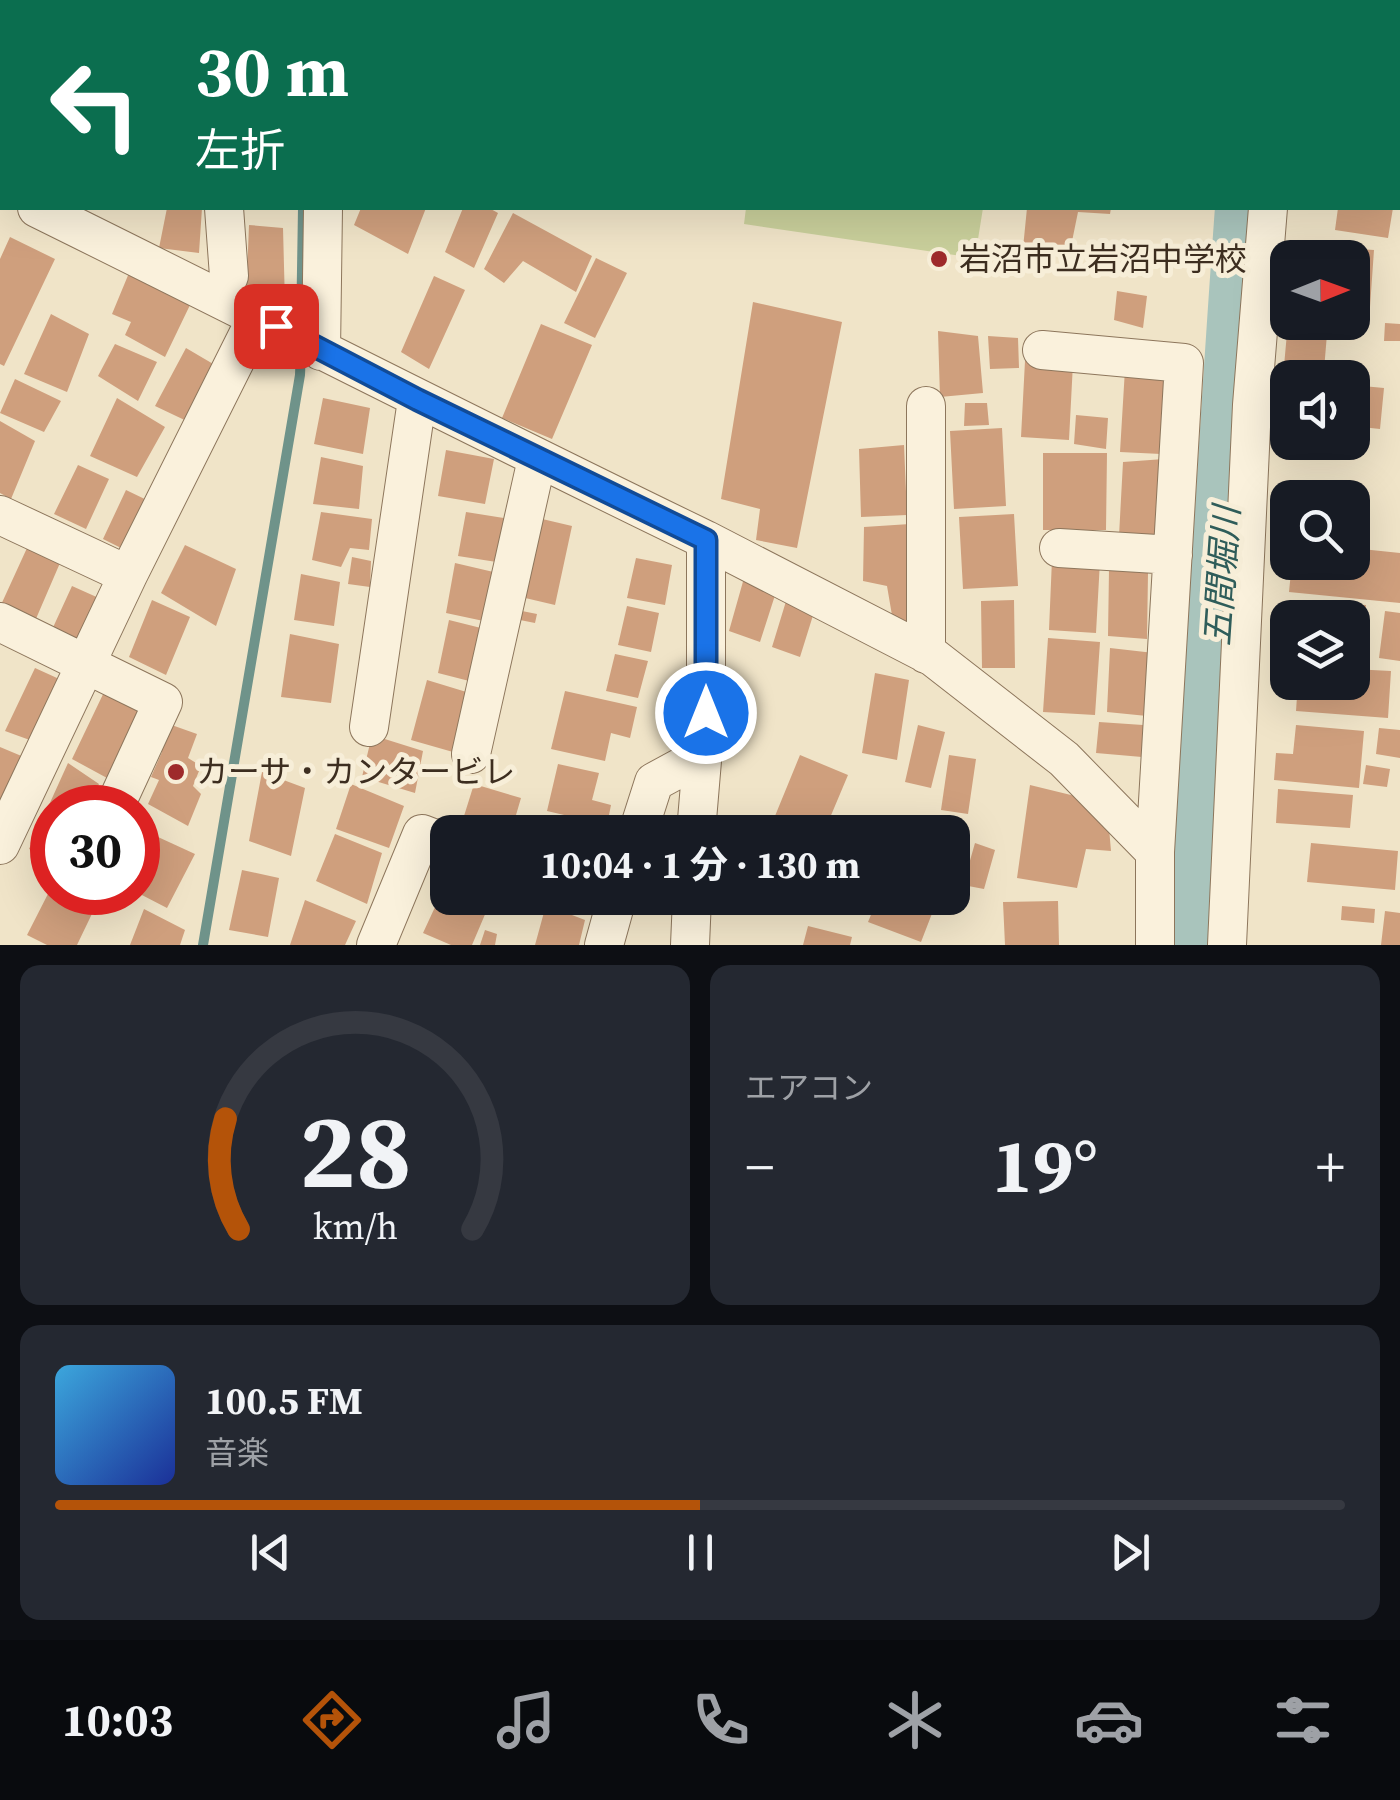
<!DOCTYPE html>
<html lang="ja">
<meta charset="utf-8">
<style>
body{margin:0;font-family:"Source Serif 4","Noto Sans JP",serif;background:#242831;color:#f1f3f6;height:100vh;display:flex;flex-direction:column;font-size:38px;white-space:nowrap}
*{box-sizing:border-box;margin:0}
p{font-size:32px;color:#9ea1a6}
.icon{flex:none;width:55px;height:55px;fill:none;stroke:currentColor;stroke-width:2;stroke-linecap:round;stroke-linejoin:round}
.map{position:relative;height:945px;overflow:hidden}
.sheet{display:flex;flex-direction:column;gap:20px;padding:20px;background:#0d0f14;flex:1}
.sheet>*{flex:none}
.guide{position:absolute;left:0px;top:0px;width:1400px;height:210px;box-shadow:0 10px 40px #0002;background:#0b6e4f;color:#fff;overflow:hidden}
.needle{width:65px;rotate:89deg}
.buttons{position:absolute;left:1270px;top:240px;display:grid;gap:20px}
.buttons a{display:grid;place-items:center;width:100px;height:100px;border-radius:20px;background:#171b24;box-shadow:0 10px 40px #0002;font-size:50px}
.speed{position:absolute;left:30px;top:785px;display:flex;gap:20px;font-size:50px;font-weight:700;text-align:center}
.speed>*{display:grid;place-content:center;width:130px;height:130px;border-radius:50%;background:#171b24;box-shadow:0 10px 40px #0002;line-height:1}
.speed .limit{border:15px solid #d22;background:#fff;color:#111}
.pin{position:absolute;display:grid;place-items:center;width:85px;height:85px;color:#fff;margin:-42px;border-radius:20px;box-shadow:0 5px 15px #0006}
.me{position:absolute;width:110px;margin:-55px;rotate:0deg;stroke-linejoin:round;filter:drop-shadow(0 0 8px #0008)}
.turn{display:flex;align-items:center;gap:35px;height:210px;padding:0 30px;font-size:45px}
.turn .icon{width:130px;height:130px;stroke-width:2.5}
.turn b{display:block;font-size:70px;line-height:85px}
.big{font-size:75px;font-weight:700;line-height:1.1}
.sheet .tile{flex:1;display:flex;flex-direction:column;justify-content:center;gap:15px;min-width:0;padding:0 35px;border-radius:20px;background:#242831}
.sheet .dial{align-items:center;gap:0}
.dial svg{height:260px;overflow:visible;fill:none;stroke:#363941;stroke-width:7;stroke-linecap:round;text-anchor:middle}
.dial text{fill:#f1f3f6;stroke:none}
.song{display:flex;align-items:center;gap:30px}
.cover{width:120px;height:120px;border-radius:15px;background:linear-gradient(135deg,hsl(200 70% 55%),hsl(230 70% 35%))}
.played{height:10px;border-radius:5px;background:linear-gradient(90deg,#b45309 50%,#363941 50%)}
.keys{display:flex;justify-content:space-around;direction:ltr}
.heat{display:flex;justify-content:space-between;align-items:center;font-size:55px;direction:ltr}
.sheet .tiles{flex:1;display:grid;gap:20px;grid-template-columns:1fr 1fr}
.tile:last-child{grid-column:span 2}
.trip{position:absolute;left:430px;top:815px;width:540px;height:100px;border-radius:20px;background:#171b24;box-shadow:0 10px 40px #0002;font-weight:700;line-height:100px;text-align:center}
.dock{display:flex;height:160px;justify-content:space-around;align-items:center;background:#090b0e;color:#9ea1a6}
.dock .icon{width:70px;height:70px}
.dock .on{color:#b45309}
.dock b{font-size:45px;color:#f1f3f6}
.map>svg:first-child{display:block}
.green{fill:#c9cf9b}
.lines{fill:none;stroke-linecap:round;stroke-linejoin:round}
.stream{stroke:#6f938a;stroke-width:10}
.river{stroke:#a9c4bc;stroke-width:60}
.building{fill:#cf9f7d}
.street-casing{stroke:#8d765c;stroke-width:40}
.street{stroke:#faf1dc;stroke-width:38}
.route-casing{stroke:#114b97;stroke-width:25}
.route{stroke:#1a73e8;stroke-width:18}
.poi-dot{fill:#9e2a2b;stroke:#f7eed8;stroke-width:4}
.labels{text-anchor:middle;stroke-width:10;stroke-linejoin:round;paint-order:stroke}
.poi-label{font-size:32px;fill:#3d2e20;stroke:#f7eed8;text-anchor:start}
.water-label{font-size:35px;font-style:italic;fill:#2f5d5a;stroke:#f7eed8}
</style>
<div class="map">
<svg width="1400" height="945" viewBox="0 0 1400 945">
<rect width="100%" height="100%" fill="#f0e4c8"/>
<path class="green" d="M 771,0 L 1012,0 L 771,2 Z
M 746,208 L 983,208 L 975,258 L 744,224 Z"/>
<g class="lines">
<path class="stream" d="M 304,0 L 304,2
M 301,331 L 303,208
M 203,945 L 300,375 L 301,348"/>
<path class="river" d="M 1268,2 L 1268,0
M 1198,945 C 1214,699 1227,453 1245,208"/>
</g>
<path class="building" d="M 167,208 L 202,208 L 199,253 L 159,248 Z
M 361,208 L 426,208 L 408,254 L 354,225 Z
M 463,208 L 489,208 L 498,213 L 474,268 L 445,252 Z
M 1027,208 L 1111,208 L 1110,214 L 1078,212 L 1069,256 L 1023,248 Z
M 1338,208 L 1393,208 L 1388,238 L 1335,230 Z
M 513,213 L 592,256 L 576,292 L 523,261 L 504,283 L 484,269 Z
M 249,225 L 283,228 L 285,304 L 246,302 Z
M 10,237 L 55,259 L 4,366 L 0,364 L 0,259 Z
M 1329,247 L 1374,250 L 1370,307 L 1352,305 L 1352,258 L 1328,258 Z
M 596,258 L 627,273 L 595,338 L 564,323 Z
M 129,273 L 190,305 L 165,357 L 125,335 L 131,322 L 112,314 Z
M 434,276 L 465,290 L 429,369 L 401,352 Z
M 1117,291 L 1147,296 L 1143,328 L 1114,320 Z
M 753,302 L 842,322 L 797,548 L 756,540 L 760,509 L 721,499 Z
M 51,314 L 89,334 L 67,392 L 24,374 Z
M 1288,322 L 1328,322 L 1324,370 L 1284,366 Z
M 1385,323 L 1400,324 L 1400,341 L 1384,341 Z
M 541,324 L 592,345 L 552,439 L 502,418 Z
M 938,331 L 978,336 L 983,393 L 940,397 Z
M 988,336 L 1018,338 L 1019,368 L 990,369 Z
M 115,344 L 157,362 L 138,401 L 98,376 Z
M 186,348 L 220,368 L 193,424 L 155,406 Z
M 1025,361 L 1073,363 L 1069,440 L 1021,437 Z
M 1125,369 L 1169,373 L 1161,454 L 1120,452 Z
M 1285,375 L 1288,375 L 1288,427 L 1280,427 Z
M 15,379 L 61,401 L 44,432 L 0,413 Z
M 1352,385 L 1384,388 L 1380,429 L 1352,426 Z
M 117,398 L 165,427 L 137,477 L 90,456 Z
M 323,398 L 370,408 L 363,454 L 314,444 Z
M 965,403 L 987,403 L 989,425 L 964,426 Z
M 1076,415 L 1108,418 L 1106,449 L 1074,444 Z
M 0,421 L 35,441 L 11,499 L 0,493 Z
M 1002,428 L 1006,506 L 954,509 L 950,431 Z
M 904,445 L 907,515 L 861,517 L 859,449 Z
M 446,450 L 494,459 L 485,504 L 438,496 Z
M 1043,453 L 1107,453 L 1106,530 L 1043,530 Z
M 321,457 L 363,466 L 359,509 L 313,504 Z
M 1164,459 L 1163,538 L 1119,536 L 1123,462 Z
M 78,465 L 109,479 L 86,529 L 54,514 Z
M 126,490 L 153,503 L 131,553 L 103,539 Z
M 321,512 L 372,519 L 369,550 L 350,548 L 341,567 L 312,560 Z
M 466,512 L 510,519 L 503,563 L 458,556 Z
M 1014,514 L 1018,586 L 963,589 L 959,517 Z
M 538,518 L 572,526 L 555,605 L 521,597 Z
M 910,524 L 912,635 L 894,627 L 887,586 L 863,581 L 864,527 Z
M 185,545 L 236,569 L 216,626 L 161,593 Z
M 27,548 L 60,563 L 32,628 L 0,607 Z
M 1352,548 L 1400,553 L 1400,603 L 1289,592 L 1292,562 L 1352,562 Z
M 352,557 L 371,561 L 370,587 L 348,584 Z
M 636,558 L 672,565 L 665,605 L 627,598 Z
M 1052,559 L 1100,561 L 1096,633 L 1049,630 Z
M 455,563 L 502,574 L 493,623 L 446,613 Z
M 1109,570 L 1148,573 L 1147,639 L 1108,636 Z
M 301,574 L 340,582 L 334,626 L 294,620 Z
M 744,578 L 777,589 L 760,642 L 729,631 Z
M 72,586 L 101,599 L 80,648 L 50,634 Z
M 787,598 L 815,609 L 800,657 L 772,647 Z
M 152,600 L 190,617 L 166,675 L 129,657 Z
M 1014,600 L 1015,668 L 982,668 L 981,601 Z
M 1348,604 L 1366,605 L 1365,619 L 1347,618 Z
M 627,606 L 659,613 L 651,652 L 618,645 Z
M 522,611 L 537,614 L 535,623 L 520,620 Z
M 1385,611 L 1400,613 L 1400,661 L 1379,658 Z
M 449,620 L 485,629 L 477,683 L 438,673 Z
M 290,634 L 339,644 L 331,703 L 281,697 Z
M 1048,638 L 1100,642 L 1095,715 L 1043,712 Z
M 1110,648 L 1154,653 L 1147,716 L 1107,712 Z
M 615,654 L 648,661 L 638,698 L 606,691 Z
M 35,668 L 68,683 L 38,743 L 5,731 Z
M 1352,669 L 1391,671 L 1388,718 L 1296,711 L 1298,682 L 1352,682 Z
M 875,673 L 909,680 L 897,760 L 862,753 Z
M 427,680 L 473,694 L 460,754 L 411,740 Z
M 106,688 L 142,705 L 107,778 L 72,759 Z
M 565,691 L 637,707 L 630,738 L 611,733 L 605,761 L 551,749 Z
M 1099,722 L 1143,725 L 1142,757 L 1096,753 Z
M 166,723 L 197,734 L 188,758 L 201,766 L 193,786 L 201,794 L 188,826 L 148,804 L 159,780 L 151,777 L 162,752 L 153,746 Z
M 918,725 L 945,732 L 931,788 L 905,782 Z
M 1296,725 L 1364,731 L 1359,788 L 1274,780 L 1276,753 L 1293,754 Z
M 1379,728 L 1400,730 L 1400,758 L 1376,754 Z
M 372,735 L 423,751 L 415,793 L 362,777 Z
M 0,747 L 31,760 L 0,813 Z
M 800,755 L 848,775 L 824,832 L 815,832 L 775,816 Z
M 949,755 L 976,759 L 968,814 L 941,810 Z
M 68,763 L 99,784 L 88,808 L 52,808 L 52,859 L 29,849 Z
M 558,764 L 599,773 L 592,800 L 611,805 L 607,825 L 547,811 Z
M 1366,765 L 1390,769 L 1387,787 L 1363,784 Z
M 262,772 L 305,788 L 291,856 L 249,841 Z
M 351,784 L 404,806 L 389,848 L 336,829 Z
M 474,784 L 521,798 L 511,832 L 459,832 Z
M 1030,785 L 1075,796 L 1109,828 L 1111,851 L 1086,849 L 1077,888 L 1017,878 Z
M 1278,789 L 1353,795 L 1350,828 L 1276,823 Z
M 909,815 L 962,835 L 953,859 L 952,832 L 902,832 Z
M 335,834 L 382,853 L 367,904 L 316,881 Z
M 158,837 L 195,854 L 167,908 L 138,893 L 138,871 Z
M 975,843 L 995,850 L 984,889 L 963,885 Z
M 1311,843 L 1398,851 L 1395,890 L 1307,882 Z
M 242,870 L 279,878 L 268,937 L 229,930 Z
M 448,879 L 448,898 L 492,898 L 472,945 L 451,945 L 423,933 Z
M 52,886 L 52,892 L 101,895 L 77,945 L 47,945 L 27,935 Z
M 878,898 L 938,898 L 921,942 L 868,922 Z
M 305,900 L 356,921 L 345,945 L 290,945 Z
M 1058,901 L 1059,945 L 1005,945 L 1003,902 Z
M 546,905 L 585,920 L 579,945 L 535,945 Z
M 1342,906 L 1375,909 L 1374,923 L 1341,920 Z
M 144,909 L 185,930 L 180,945 L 130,945 Z
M 1385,911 L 1400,913 L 1400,945 L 1381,945 Z
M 808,926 L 852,937 L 850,945 L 803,945 Z
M 485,930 L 497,934 L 495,945 L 480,945 Z"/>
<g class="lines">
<g class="street-casing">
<path id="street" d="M 210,0 L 210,2
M 325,2 L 325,0
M 1298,2 L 1298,0
M 0,189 L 2,190
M 37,208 C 260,318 482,432 706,540 L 706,713 L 696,832
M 219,298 L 229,276 L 224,208
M 1042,350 L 1184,363 L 1155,852
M 321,351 L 323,208
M 926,406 L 926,654
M 0,515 L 128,575
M 706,540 L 933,657 L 1064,759 L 1155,852 L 1155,945
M 1059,548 L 1173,555
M 0,622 L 163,702 L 114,808
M 369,727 L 417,400
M 471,754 L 537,459
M 638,832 L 654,782 L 700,757
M 0,845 L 128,575 L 258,315
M 376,945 L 422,834 L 448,844
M 604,945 L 617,898
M 690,945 L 692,898
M 1227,945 L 1252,405 L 1268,208"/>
</g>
<use href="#street" class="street"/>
</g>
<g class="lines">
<g class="route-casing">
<path id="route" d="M 276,326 L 418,400 L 706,540 L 706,713"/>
</g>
<use href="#route" class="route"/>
</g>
<g class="poi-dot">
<circle cx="939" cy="259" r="10"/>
<circle cx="176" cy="772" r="10"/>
</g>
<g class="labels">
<g class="poi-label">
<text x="959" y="270">岩沼市立岩沼中学校</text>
<text x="196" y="783">カーサ・カンタービレ</text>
</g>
<g class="water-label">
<text transform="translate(1222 576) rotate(-86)" y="12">五間堀川</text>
</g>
</g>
</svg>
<div class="buttons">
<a><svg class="needle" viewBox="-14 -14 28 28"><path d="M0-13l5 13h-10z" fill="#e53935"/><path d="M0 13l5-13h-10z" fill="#9ea1a6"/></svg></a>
<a><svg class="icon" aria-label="sound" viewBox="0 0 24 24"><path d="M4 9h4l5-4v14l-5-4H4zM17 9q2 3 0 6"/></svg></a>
<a><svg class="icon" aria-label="search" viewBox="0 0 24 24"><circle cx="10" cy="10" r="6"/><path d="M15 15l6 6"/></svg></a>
<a><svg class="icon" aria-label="layers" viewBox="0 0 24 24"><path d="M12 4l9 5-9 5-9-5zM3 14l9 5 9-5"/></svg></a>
</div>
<div class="speed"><div class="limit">30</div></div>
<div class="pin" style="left:276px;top:326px;background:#d93025"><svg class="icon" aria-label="arrive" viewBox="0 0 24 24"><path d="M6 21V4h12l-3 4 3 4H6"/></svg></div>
<svg class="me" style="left:706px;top:713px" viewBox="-20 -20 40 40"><circle r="17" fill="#1a73e8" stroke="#fff" stroke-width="3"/><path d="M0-11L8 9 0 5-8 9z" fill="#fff"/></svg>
<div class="trip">10:04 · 1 分 · 130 m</div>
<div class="guide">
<div class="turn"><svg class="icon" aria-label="left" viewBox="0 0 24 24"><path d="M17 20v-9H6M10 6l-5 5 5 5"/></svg><div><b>30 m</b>左折</div></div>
</div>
</div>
<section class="sheet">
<div class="tiles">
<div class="tile dial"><svg viewBox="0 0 100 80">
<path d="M14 69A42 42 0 1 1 86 69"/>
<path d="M14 69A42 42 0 0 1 10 35" stroke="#b45309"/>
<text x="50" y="56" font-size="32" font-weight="700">28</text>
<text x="50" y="72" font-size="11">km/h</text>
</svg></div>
<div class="tile"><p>エアコン</p>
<div class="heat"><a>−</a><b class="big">19°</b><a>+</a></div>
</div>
<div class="tile">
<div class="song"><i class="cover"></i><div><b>100.5 FM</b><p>音楽</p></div></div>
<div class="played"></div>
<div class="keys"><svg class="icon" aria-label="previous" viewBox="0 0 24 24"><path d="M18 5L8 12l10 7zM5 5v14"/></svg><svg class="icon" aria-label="pause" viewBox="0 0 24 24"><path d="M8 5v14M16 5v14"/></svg><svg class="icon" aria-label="next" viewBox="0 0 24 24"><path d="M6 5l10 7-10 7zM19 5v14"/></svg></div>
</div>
</div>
</section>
<nav class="dock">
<b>10:03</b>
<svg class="icon on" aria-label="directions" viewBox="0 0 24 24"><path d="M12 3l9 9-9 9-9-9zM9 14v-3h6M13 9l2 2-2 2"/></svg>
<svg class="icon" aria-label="music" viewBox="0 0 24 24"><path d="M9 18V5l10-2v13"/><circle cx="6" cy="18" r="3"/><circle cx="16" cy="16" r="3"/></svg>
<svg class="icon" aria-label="phone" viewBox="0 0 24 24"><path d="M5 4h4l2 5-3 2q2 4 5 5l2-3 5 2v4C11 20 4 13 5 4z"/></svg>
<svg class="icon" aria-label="climate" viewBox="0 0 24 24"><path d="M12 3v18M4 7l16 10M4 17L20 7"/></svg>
<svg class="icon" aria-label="car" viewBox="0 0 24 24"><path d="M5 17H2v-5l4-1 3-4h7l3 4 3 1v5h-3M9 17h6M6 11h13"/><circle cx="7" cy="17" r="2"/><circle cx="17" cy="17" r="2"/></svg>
<svg class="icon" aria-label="filters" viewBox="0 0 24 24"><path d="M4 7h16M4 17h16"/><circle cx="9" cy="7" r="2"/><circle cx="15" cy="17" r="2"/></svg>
</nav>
